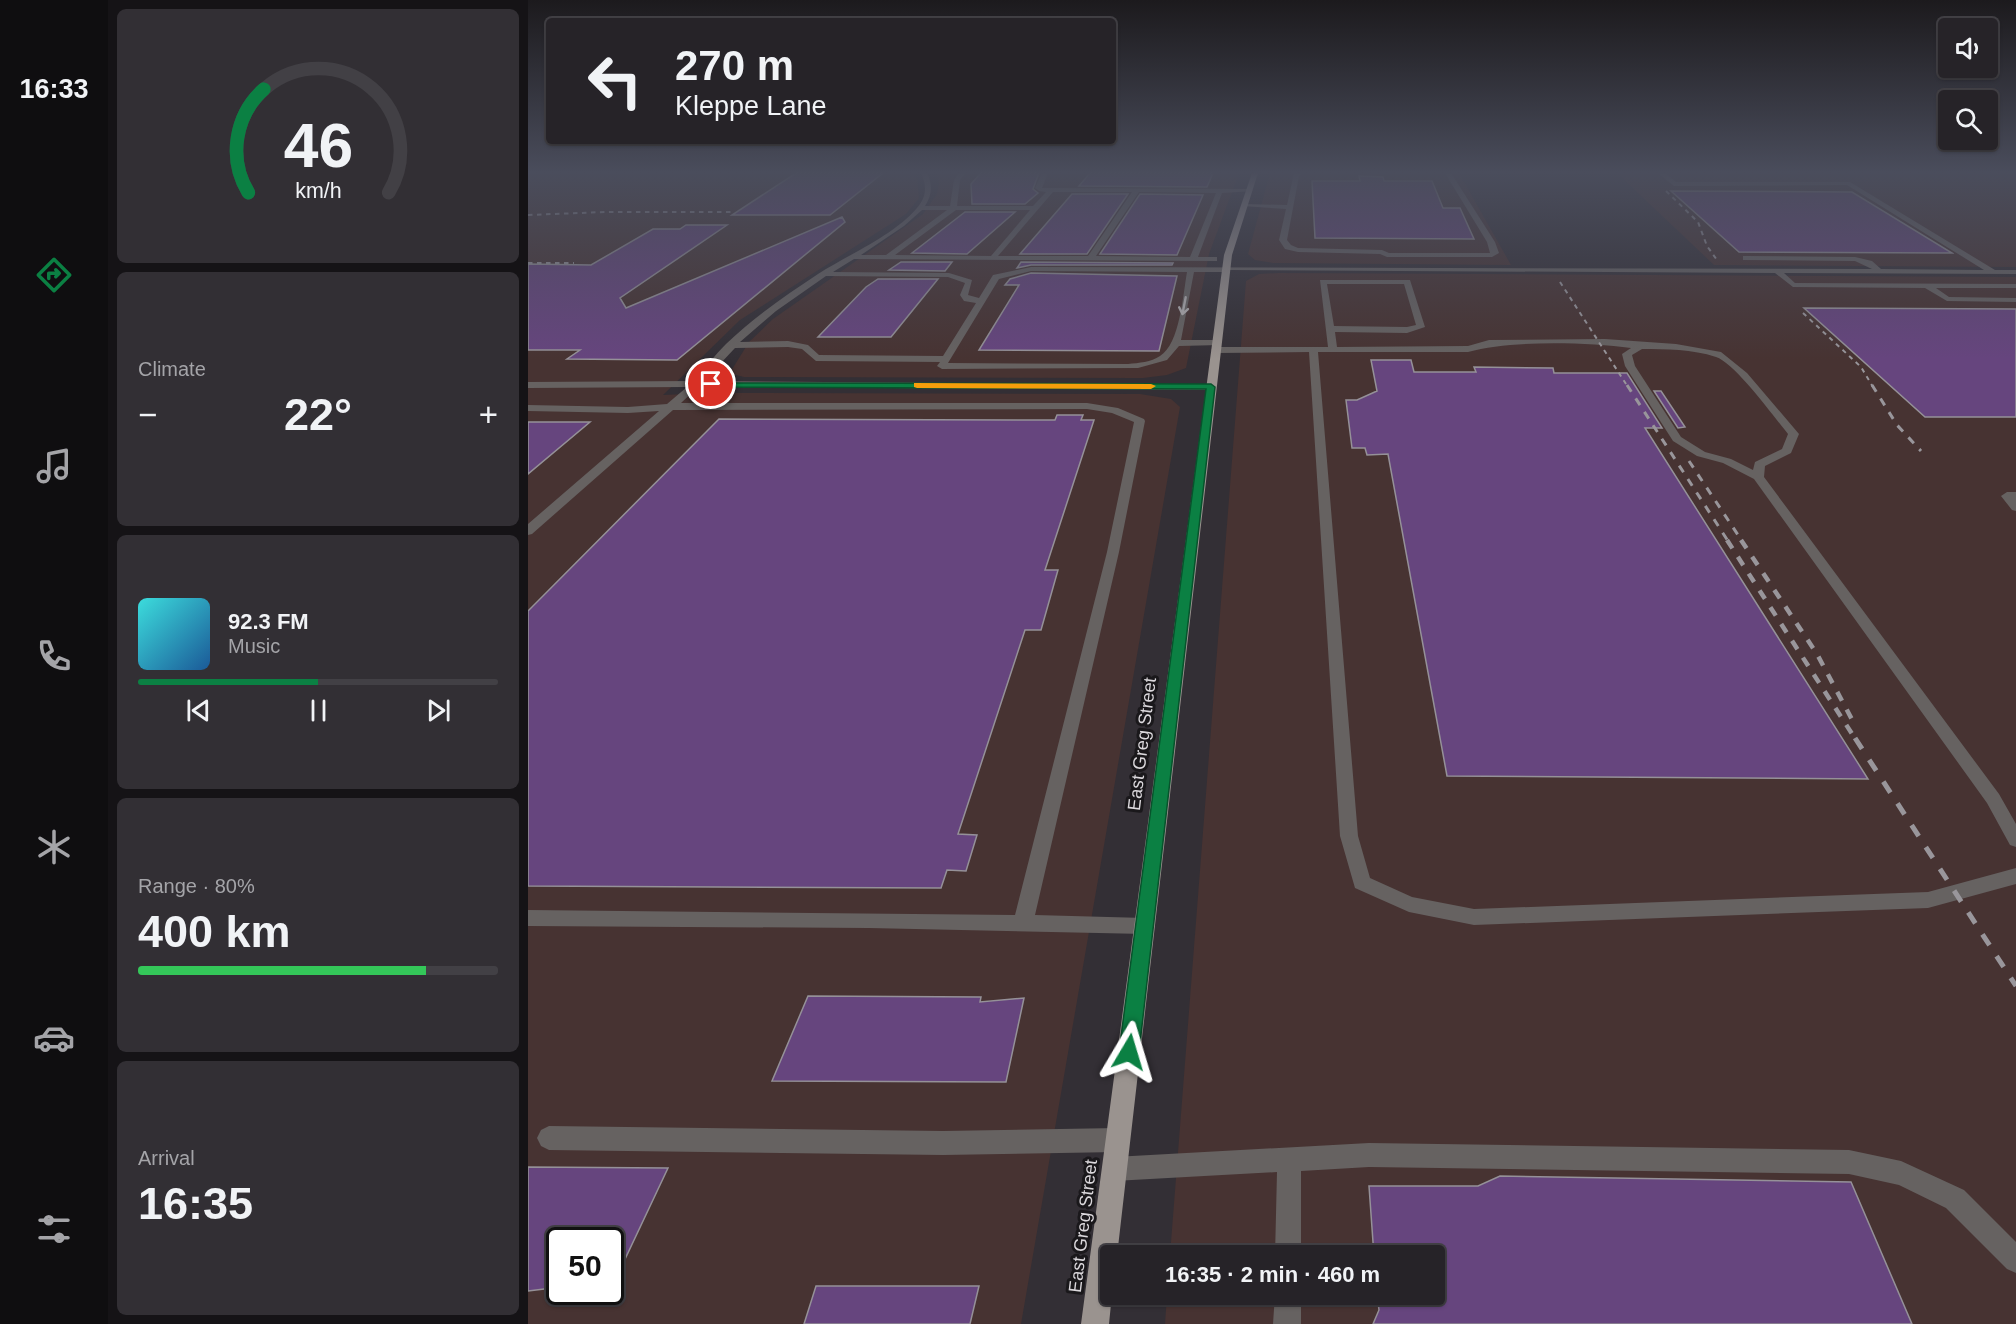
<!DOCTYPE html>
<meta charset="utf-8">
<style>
body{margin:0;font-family:Arial,sans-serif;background:#322f34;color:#f1f3f6;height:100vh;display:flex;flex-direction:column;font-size:22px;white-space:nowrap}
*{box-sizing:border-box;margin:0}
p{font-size:20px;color:#a4a4a8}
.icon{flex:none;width:33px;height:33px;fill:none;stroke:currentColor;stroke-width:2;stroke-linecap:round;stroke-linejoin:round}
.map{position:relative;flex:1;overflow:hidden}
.side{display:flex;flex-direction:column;gap:9px;padding:9px;background:#151316;width:420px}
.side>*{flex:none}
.hud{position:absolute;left:18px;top:18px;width:570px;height:126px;border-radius:6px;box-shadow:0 2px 4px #0004,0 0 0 2px #424045;background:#262328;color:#f1f3f6;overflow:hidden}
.fabs{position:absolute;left:1410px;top:18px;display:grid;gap:12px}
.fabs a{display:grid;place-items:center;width:60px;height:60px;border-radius:6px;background:#262328;box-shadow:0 2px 4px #0004,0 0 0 2px #424045;font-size:30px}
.speed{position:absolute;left:18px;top:1227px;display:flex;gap:12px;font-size:30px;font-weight:700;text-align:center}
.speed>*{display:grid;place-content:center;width:78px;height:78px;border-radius:50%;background:#262328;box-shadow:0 2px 4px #0004,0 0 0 2px #424045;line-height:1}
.speed .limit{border:3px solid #111;border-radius:9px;background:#fff;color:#111}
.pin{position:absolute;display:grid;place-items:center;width:51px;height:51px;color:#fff;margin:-26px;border:3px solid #fff;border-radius:50%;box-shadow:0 2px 6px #0007}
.me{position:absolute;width:66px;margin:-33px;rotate:7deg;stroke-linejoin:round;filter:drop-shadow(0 0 4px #0008)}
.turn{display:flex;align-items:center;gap:21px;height:126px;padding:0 30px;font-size:27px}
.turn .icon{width:78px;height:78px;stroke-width:2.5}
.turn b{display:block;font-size:42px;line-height:51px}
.big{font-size:45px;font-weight:700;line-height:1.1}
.side .card{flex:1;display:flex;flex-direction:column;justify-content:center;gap:9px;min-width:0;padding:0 21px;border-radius:9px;background:#322f34}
.side .dial{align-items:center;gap:0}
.dial svg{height:156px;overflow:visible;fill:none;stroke:#424045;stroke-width:7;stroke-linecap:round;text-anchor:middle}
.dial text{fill:#f1f3f6;stroke:none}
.song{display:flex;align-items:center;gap:18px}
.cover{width:72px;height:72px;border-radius:9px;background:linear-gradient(135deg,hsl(180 70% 55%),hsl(210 70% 35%))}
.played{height:6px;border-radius:3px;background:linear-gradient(90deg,#0b8043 50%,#424045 50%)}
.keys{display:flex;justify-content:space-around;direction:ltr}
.heat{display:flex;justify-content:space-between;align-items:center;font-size:33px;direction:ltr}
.charge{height:9px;border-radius:4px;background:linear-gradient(90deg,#34c759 80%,#424045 0)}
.trip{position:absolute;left:572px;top:1245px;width:345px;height:60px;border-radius:6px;background:#262328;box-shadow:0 2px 4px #0004,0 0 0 2px #424045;font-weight:700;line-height:60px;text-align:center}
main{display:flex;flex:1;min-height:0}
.dock{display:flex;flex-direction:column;width:108px;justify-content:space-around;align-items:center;background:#0f0e10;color:#a4a4a8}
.dock .icon{width:42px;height:42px}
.dock .current{color:#0b8043}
.dock b{font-size:27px;color:#f1f3f6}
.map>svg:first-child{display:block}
.industrial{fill:#473332;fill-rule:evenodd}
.building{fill:#66457e;stroke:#959198;stroke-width:1.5}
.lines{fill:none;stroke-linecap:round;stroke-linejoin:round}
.minor{fill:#666261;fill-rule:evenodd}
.major{fill:#9a938f;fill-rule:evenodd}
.rail-far3{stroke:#99969b;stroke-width:2;stroke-dasharray:4.5 4.5;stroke-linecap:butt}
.rail-far2{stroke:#99969b;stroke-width:3;stroke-dasharray:8 8;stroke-linecap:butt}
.rail-far1{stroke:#99969b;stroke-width:4.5;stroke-dasharray:10 10;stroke-linecap:butt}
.rail{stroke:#99969b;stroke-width:5;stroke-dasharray:13 13;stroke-linecap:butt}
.oneway{stroke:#b2afb1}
.route{fill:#0b8043;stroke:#07532c;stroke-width:1.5}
.slow{fill:#f59e0b}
.labels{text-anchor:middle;stroke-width:6;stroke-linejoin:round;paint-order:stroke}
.street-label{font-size:18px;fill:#dbd8dc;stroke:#1a181b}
</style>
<main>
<nav class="dock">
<b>16:33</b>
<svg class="icon current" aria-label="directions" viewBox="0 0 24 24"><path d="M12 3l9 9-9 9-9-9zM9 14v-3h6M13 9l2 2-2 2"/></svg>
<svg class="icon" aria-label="music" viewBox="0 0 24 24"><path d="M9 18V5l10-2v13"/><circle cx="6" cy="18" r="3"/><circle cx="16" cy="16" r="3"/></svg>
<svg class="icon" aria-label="phone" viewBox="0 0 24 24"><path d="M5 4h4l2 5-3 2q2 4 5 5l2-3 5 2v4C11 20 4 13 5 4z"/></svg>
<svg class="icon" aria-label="climate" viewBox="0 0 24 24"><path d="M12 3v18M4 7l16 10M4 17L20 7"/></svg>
<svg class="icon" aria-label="car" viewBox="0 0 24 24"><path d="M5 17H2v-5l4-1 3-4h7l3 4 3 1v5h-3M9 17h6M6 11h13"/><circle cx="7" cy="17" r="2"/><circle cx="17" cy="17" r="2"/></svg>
<svg class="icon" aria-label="filters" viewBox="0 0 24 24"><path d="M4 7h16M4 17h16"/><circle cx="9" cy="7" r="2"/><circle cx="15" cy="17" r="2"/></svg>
</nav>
<section class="side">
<div class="card dial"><svg viewBox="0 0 100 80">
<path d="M14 69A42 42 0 1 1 86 69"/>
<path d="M14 69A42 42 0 0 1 22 16" stroke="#0b8043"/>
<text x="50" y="56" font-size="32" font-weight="700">46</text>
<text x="50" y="72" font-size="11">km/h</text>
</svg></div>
<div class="card"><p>Climate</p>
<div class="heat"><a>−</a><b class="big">22°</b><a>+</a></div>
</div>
<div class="card">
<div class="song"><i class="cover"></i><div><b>92.3 FM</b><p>Music</p></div></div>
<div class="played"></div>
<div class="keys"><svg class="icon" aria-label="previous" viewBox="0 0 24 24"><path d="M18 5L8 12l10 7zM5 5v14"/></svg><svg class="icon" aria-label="pause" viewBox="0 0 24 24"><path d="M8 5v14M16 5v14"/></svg><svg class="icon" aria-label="next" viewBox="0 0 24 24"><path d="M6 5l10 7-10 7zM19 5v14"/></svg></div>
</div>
<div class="card"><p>Range · 80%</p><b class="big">400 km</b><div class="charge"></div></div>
<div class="card"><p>Arrival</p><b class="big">16:35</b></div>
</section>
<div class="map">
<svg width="1488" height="1324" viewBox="0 0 1488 1324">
<rect width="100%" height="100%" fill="#332f35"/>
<path class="industrial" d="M 0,173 L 386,173 L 389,177 L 391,198 L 378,214 L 212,320 L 135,395 L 184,393 L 612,394 L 643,399 L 652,407 L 493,1324 L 0,1324 ZM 32,1240 L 82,1240 L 82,1292 L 32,1292 Z
M 409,173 L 711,173 L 681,254 L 658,368 L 639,375 L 615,378 L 216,377 L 204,374 L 203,371 L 221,342 L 245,319 L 395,214 L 409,194 L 411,183 Z
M 742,173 L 931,173 L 983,265 L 745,263 L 727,260 L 720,254 Z
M 1089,173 L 1488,173 L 1488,267 L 1186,265 Z
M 751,273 L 1488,277 L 1488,1324 L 637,1324 L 639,1295 L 906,1294 L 906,1256 L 642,1255 L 718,281 L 731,274 Z"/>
<path class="building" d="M 268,173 L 355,173 L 302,215 L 204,215 Z
M 453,173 L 511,173 L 505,189 L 510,193 L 497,204 L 444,204 L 443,184 Z
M 562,173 L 685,173 L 679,187 L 551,186 Z
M 831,176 L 855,177 L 856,181 L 904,181 L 915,208 L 932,208 L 946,239 L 787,238 L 784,181 L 832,181 Z
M 1143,191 L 1324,192 L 1424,253 L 1211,252 Z
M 544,194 L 600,194 L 559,254 L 492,254 Z
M 612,194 L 675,195 L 649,255 L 572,254 Z
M 437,212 L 487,212 L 439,254 L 384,253 Z
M 314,217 L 317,222 L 149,360 L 39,359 L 52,350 L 0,350 L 0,264 L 63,265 L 125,229 L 152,229 L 158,225 L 199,225 L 92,298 L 98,308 Z
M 373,262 L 424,262 L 417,271 L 361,270 Z
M 493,262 L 645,263 L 644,265 L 503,265 L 489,268 Z
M 503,273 L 649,276 L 631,351 L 451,350 L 491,285 L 477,285 L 482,279 Z
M 350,279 L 410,279 L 363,337 L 290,337 L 338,287 Z
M 1276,308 L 1488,309 L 1488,417 L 1397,417 Z
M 843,360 L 883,360 L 886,372 L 948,372 L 946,367 L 1025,368 L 1026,373 L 1099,373 L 1134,428 L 1117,428 L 1340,779 L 919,776 L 860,454 L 839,455 L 837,448 L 824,448 L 818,400 L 829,400 L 849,391 Z
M 1126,391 L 1133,391 L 1157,427 L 1150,428 Z
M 529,415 L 555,415 L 553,420 L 566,420 L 517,570 L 530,570 L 513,630 L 497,630 L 430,834 L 449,835 L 438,871 L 419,870 L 413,888 L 0,886 L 0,611 L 191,419 L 527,420 Z
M 0,422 L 62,422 L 0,474 Z
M 280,996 L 453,997 L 452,1002 L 496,998 L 478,1082 L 244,1081 Z
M 0,1167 L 140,1168 L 82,1291 L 82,1240 L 32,1240 L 32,1287 L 0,1291 Z
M 972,1176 L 1323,1182 L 1384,1324 L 845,1324 L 851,1310 L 849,1294 L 906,1294 L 906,1256 L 846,1256 L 841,1186 L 950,1186 Z
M 288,1286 L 451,1286 L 442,1324 L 276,1324 Z"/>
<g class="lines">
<path class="minor" d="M 393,173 L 399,173 C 405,185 404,195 397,206 L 422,206 L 426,180 L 431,173 L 438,173 L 432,180 L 429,206 L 505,206 L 518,192 L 511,191 L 507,188 L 514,173 L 520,173 L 514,188 L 722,189 L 725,191 L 694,193 L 670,257 L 689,257 L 689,261 L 686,261 L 326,259 L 305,272 L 421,273 L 444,280 L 440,295 L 451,298 L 465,275 L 503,267 L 1344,269 L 1327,261 L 1215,260 L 1215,256 L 1218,256 L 1327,257 L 1344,261 L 1353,269 L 1456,270 L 1319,185 L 1146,186 L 1130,173 L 1137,173 L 1148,182 L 1322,182 L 1467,270 L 1488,270 L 1488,274 L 1256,273 L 1267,283 L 1488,284 L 1488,288 L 1408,288 L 1421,297 L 1488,298 L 1488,302 L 1419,301 L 1397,288 L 1265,287 L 1247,273 L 702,270 L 698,272 L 666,272 L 653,340 L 689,340 L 692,341 L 692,345 L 651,346 L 639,360 L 610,368 L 414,369 L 409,366 L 412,362 L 288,361 L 274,349 L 260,347 L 207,348 L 176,381 L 687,385 L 688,387 L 683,390 L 170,387 L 153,403 L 559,403 L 590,408 L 616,419 L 617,421 L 591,552 L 507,915 L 617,918 L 624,920 L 627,926 L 624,932 L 617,934 L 341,928 L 0,926 L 0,910 L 487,915 L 579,552 L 606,422 L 584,413 L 559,409 L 145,410 L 4,534 L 0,535 L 0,524 L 131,411 L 100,413 L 0,411 L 0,405 L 100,407 L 139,404 L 159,387 L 0,388 L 0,382 L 165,381 C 176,369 188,354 198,344 C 225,318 258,295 290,274 C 321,254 370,234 392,204 C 399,194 398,184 393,173 ZM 525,192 L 604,192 L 560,256 L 470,256 ZM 611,192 L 688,193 L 662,257 L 568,256 ZM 394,210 L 419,210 L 358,255 L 333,255 L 376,226 ZM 428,210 L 502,210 L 463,256 L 367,255 ZM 503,271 L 659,272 C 655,294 652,344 632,356 C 623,362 611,363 600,364 L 420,363 L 471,279 ZM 298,276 L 420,277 L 437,283 L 432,295 L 436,301 L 448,303 L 415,356 L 291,355 L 280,345 L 260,341 L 212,342 L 248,311 Z
M 766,173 L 775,173 L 771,176 L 759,240 L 763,245 L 770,248 L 854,250 L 861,253 L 962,253 L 959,242 L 917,173 L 923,173 L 967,242 L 971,253 L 964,257 L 859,257 L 852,254 L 770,252 L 757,249 L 751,240 L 758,209 L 714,206 L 717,204 L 759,205 Z
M 792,280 L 882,280 L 897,327 L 879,333 L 807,332 L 809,347 L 940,346 L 961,340 L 1077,339 L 1148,344 L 1193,352 L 1219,373 L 1271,434 L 1263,453 L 1237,466 L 1236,477 L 1471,794 L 1488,824 L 1488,847 L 1482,845 L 1459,803 L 1226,479 L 1195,463 L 1169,456 L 1145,441 L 1097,366 L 1094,354 L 1103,348 C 1057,342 984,340 940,352 L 790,352 L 830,836 L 842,878 L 884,897 L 946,909 L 1400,892 L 1488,868 L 1488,884 L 1400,908 L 946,925 L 881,912 L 827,888 L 812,836 L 781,352 L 688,353 L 683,350 L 688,347 L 800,347 ZM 799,284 L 876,284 L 888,325 L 879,327 L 806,326 ZM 1114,349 C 1138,349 1164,349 1188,357 C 1207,363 1246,417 1260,434 L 1254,449 L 1227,462 L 1225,470 L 1203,459 L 1177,452 L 1153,437 L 1107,366 L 1104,355 Z
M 1479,492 L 1488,492 L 1488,511 L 1484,510 L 1473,496 Z
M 21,1126 L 415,1131 L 590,1128 L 598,1132 L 602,1140 L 598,1148 L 590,1152 L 415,1155 L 21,1150 L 13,1146 L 9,1138 L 13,1130 Z
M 841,1143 L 1321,1150 L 1373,1161 L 1436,1190 L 1488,1242 L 1488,1273 L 1479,1269 L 1418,1208 L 1371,1185 L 1321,1174 L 841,1167 L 773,1171 L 773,1256 L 747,1256 L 749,1172 L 586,1181 L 577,1178 L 574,1169 L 577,1160 L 586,1157 Z
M 747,1294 L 773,1294 L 773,1324 L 745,1324 Z"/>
<path class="major" d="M 724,173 L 730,173 L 704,255 L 589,1256 L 582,1256 L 582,1294 L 584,1294 L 581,1324 L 553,1324 L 696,255 Z"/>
<path class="rail-far3" d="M 1138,191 L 1170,222 L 1179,246 L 1189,260
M 0,215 L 77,212 L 206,212
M 0,263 L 46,263
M 1032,282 L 1100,387
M 1275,313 L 1333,367 L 1345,387"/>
<path class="rail-far2" d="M 1099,385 L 1200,541
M 1344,385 L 1369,425 L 1393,451
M 1161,461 L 1214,541"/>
<path class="rail-far1" d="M 1199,540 L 1328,740
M 1213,540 L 1289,654 L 1328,727"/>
<path class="rail" d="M 1327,738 L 1488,986"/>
</g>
<defs><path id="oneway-shaft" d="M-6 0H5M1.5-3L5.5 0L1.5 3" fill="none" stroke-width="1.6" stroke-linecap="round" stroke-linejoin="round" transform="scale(1.5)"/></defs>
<use class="oneway" href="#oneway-shaft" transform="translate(656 306) rotate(101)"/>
<linearGradient id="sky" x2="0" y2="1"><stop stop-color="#1c1a1d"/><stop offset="0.48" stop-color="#4a4d5c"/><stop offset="1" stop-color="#4a4d5c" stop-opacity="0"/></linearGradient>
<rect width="1488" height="359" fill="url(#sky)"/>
<path class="route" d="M 180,383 L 683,384 L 687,387 L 611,1052 L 608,1058 L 601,1061 L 594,1058 L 591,1052 L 678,389 L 183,387 L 179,384 Z"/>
<path class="slow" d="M 386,383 L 623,384 L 628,386 L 623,389 L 389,388 L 386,387 Z"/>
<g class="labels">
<g class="street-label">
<text transform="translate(614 744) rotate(-83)" y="6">East Greg Street</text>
<text transform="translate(555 1226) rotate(-83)" y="6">East Greg Street</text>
</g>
</g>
</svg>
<div class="fabs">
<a><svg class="icon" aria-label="sound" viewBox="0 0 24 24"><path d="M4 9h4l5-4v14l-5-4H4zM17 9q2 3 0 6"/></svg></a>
<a><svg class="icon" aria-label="search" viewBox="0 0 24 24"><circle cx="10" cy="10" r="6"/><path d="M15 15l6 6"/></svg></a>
</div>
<div class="speed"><div class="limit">50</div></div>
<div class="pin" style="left:183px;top:384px;background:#d93025"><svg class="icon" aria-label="arrive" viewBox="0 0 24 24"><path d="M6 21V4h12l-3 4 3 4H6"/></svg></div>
<svg class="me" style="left:601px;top:1052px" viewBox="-20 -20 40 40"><path d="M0-17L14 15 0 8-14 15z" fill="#0b8043" stroke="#fff" stroke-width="4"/></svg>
<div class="trip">16:35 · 2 min · 460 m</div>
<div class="hud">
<div class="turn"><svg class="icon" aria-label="left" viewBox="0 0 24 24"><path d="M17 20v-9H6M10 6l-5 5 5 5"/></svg><div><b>270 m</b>Kleppe Lane</div></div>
</div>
</div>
</main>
